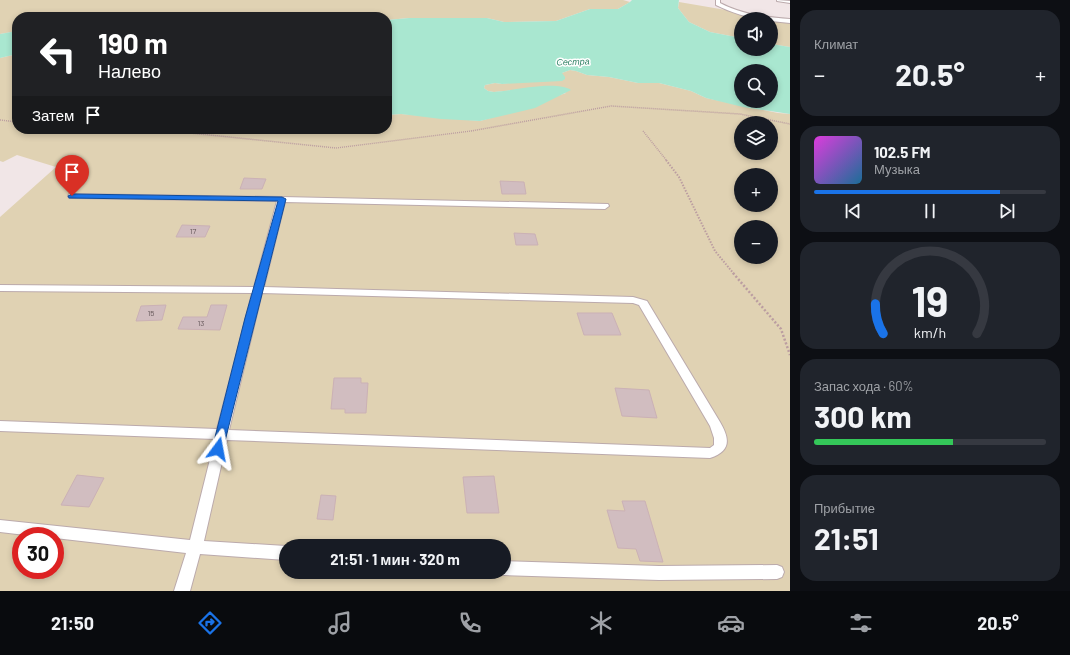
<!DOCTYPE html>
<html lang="ru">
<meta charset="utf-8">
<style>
body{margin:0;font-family:Barlow,sans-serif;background:#20242c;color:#f1f3f6;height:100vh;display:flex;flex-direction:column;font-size:15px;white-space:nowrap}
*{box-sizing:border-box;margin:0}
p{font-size:13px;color:#9ea1a6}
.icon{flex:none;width:22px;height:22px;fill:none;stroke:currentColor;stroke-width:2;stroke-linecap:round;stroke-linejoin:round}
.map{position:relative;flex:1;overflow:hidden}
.details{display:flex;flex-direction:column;gap:10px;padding:10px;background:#0d0f14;width:280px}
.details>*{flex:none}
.banner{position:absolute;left:12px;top:12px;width:380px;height:122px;border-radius:16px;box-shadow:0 2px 6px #0003;background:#202124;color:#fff;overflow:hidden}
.controls{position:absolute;left:734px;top:12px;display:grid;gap:8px}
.controls a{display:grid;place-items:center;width:44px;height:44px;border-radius:50%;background:#171b24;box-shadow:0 2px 6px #0003;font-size:20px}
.speed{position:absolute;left:12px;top:527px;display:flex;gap:8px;font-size:20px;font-weight:700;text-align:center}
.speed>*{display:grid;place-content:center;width:52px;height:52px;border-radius:50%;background:#171b24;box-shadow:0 2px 6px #0003;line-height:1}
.speed .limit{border:6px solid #d22;background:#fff;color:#111}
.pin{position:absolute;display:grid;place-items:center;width:34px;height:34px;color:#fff;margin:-41px -17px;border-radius:50% 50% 50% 0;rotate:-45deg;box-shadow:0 0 4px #0007}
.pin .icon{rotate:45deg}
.me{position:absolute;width:44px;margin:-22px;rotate:13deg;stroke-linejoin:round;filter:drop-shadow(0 0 3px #0008)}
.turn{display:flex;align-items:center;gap:14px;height:84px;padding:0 20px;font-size:18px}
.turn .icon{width:52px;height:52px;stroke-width:2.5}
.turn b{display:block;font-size:28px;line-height:34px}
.then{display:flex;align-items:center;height:38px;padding:0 20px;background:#0003;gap:8px;font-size:15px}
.big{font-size:30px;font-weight:700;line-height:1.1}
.details .widget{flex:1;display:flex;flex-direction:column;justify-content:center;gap:6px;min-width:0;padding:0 14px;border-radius:16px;background:#20242c}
.details .dial{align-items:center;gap:0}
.dial svg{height:104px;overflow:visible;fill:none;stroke:#363941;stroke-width:7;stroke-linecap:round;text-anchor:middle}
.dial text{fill:#f1f3f6;stroke:none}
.song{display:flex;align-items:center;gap:12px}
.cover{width:48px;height:48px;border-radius:6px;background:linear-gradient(135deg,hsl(300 70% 55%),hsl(200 70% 35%))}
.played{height:4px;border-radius:2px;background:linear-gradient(90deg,#1a73e8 80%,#363941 80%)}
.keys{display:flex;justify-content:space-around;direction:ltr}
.heat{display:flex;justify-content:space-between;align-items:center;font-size:22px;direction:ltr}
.charge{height:6px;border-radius:3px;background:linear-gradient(90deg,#34c759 60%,#363941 0)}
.trip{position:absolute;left:279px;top:539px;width:232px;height:40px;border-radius:20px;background:#171b24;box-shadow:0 2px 6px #0003;font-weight:700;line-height:40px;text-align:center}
.menu{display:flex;height:64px;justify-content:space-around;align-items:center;background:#090b0e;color:#9ea1a6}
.menu .icon{width:28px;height:28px}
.menu .on{color:#1a73e8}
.menu b{font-size:18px;color:#f1f3f6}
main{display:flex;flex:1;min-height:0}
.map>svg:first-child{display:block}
.green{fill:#e0d2b3;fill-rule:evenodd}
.water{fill:#a9e7d0;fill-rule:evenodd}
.building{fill:#d1bdc0;stroke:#cbb1b5}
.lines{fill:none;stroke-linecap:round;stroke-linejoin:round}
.minor-casing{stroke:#bbaaac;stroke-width:2}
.path-far2{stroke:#bb9da1;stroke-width:1.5;stroke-dasharray:1 1;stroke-linecap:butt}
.path-far1{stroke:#bb9da1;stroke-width:2;stroke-dasharray:1.5 1.5;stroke-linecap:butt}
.path{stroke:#bb9da1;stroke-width:2.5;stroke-dasharray:2 2;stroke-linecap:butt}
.minor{fill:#fff;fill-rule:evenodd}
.route{fill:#1a73e8;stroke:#114b97}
.labels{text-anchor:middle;stroke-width:3;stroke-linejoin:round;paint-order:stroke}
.number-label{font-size:8px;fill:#66585a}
.far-water-label{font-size:9px;font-style:italic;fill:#348468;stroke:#fff}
</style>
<main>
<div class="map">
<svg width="790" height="591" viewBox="0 0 790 591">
<rect width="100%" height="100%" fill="#f1e6e7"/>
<path class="green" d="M 0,0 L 623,0 L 630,2 L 618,9 L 590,9 L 556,21 L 504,22 L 487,18 L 409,18 L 387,20 L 387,17 L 17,17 L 17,31 L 0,34 Z
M 679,2 L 767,17 L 790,20 L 790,47 L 771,44 L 771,19 L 741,19 L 741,38 L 710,32 L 689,22 L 678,8 Z
M 17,54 L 17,129 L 387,129 L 387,115 L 401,114 L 480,121 L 501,115 L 566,93 L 554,86 L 494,92 L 488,91 L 484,88 L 485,85 L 495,83 L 502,84 L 562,75 L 562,73 L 570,70 L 576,71 L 587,75 L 609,77 L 638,83 L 659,83 L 691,91 L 706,98 L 778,113 L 790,114 L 790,591 L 0,591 L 0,217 L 56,167 L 17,155 L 3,162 L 0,161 L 0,58 ZM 741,123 L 771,123 L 771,153 L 741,153 ZM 741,175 L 771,175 L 771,205 L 741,205 ZM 741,227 L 771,227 L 771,257 L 741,257 ZM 21,536 L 55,536 L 55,570 L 21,570 ZM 286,546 L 504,546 L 504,572 L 286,572 Z"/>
<path class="water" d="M 632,0 L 679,0 L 678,8 L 689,22 L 710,32 L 741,38 L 741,49 L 771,49 L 771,44 L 790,47 L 790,114 L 743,107 L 706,98 L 691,91 L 659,83 L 638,83 L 609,77 L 587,75 L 576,71 L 570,70 L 562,73 L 565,77 L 565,79 L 562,81 L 502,84 L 495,83 L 485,85 L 484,88 L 488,91 L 494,92 C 513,91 555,80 571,90 L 535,108 L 480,121 L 441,119 L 401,114 L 387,115 L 387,20 L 409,18 L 487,18 L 504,22 L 556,21 L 590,9 L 618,9 L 630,2 ZM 741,71 L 771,71 L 771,101 L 741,101 Z
M 17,31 L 17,54 L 0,58 L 0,34 Z"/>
<path class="building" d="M 244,178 L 266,179 L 262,189 L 240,189 Z
M 500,181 L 524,182 L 526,194 L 502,194 Z
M 182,225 L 210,226 L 205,237 L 176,237 Z
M 514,233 L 535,234 L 538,245 L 516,245 Z
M 166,305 L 162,320 L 136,321 L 141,306 Z
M 211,305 L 227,305 L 220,330 L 178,329 L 183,317 L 207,317 Z
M 577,313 L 612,313 L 621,335 L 584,335 Z
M 334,378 L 361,378 L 361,383 L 368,383 L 366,413 L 345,413 L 345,409 L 331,409 Z
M 615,388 L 649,390 L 657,418 L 622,416 Z
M 77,475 L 104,478 L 89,507 L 61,505 Z
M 494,476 L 499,513 L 467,513 L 463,477 Z
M 321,495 L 336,496 L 333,520 L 317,519 Z
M 622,501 L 645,501 L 663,562 L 640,561 L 636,549 L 618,548 L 607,510 L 625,511 Z"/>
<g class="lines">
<g class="minor-casing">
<path id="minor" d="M 716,0 L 720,0 L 720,3 C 743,15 766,17 790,19 L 790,23 L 771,21 L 771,19 C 751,19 734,14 716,5 Z
M 777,0 L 790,1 L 790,3 L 777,1 Z
M 69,194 L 282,197 L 608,204 L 609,206 L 605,209 L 285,202 L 264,287 L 633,297 L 647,301 L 720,422 C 730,439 731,451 710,458 L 227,440 L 204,541 L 286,546 L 286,560 L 200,554 L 190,591 L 174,591 L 186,553 L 55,538 L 55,536 L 34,536 L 0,532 L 0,520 L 190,540 L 215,439 L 0,431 L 0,421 L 217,429 L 252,293 L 0,291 L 0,285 L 254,287 L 277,201 L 72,198 L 69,198 L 68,196 ZM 262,293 L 633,303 L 639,305 L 710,426 L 714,438 L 714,445 L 710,448 L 229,430 Z
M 504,561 L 659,566 L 777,565 L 782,567 L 784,572 L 782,577 L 777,579 L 659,580 L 504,575 L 498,572 L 504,572 Z"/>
</g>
<path class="path-far2" d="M 0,120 L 17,122
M 151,129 L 336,148 L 471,131 L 611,106 L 740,114 L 790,124
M 643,131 L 667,161"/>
<path class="path-far1" d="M 666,160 L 679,177 L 715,251 L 734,274"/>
<path class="path" d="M 733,273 L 781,329 L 790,355"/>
<use href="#minor" class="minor"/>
</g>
<path class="route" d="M 72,194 L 282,197 L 286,199 L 222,453 L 218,454 L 214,453 L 212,449 L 245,318 L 278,201 L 69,198 L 68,196 Z"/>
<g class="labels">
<g class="number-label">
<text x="193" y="234">17</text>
<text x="151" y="316">15</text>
<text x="201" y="326">13</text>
</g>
<g class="far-water-label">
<text transform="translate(573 62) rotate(-2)" y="3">Сестра</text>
</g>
</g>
</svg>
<div class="controls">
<a><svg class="icon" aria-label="sound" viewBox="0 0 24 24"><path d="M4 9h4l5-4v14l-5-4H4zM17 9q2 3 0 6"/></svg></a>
<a><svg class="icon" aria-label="search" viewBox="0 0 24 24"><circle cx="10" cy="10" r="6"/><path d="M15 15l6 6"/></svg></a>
<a><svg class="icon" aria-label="layers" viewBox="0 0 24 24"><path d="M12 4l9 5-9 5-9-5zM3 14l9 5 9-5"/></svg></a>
<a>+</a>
<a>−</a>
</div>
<div class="speed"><div class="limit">30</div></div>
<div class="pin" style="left:72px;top:196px;background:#d93025"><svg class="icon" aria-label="arrive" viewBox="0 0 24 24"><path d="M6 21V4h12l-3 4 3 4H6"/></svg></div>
<svg class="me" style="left:218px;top:449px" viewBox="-20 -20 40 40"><path d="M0-17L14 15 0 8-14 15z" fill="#1a73e8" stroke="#fff" stroke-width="4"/></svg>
<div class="trip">21:51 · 1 мин · 320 m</div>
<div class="banner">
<div class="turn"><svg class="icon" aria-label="left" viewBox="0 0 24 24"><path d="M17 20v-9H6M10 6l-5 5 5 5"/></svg><div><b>190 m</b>Налево</div></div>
<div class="then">Затем<svg class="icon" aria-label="arrive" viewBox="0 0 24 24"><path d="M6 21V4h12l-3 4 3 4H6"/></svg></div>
</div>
</div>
<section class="details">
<div class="widget"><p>Климат</p>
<div class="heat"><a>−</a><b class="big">20.5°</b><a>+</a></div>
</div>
<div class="widget">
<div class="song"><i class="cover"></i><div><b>102.5 FM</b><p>Музыка</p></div></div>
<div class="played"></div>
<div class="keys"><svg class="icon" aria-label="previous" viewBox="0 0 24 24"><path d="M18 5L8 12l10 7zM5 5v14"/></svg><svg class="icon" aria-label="pause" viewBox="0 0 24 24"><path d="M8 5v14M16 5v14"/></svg><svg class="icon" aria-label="next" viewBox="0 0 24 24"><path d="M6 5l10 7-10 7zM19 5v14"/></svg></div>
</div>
<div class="widget dial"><svg viewBox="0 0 100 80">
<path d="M14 69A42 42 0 1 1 86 69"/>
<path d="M14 69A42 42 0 0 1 8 46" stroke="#1a73e8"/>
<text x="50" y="56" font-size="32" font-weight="700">19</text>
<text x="50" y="72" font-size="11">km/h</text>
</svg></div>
<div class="widget"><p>Запас хода · 60%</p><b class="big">300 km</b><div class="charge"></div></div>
<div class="widget"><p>Прибытие</p><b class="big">21:51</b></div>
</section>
</main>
<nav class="menu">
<b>21:50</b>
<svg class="icon on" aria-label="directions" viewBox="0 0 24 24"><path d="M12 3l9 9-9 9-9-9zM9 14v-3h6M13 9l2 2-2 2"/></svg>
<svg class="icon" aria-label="music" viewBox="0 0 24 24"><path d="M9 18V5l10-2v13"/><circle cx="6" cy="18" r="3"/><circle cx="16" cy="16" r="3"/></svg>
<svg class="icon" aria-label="phone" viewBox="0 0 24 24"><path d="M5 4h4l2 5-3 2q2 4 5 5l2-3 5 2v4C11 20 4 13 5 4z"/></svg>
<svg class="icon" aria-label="climate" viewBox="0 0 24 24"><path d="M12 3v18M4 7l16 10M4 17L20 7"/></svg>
<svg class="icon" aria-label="car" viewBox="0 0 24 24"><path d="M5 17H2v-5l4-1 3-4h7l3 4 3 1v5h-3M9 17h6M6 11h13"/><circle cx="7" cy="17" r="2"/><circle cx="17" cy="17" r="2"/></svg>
<svg class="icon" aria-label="filters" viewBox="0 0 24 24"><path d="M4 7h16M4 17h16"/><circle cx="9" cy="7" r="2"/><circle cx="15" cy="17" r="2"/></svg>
<b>20.5°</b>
</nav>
